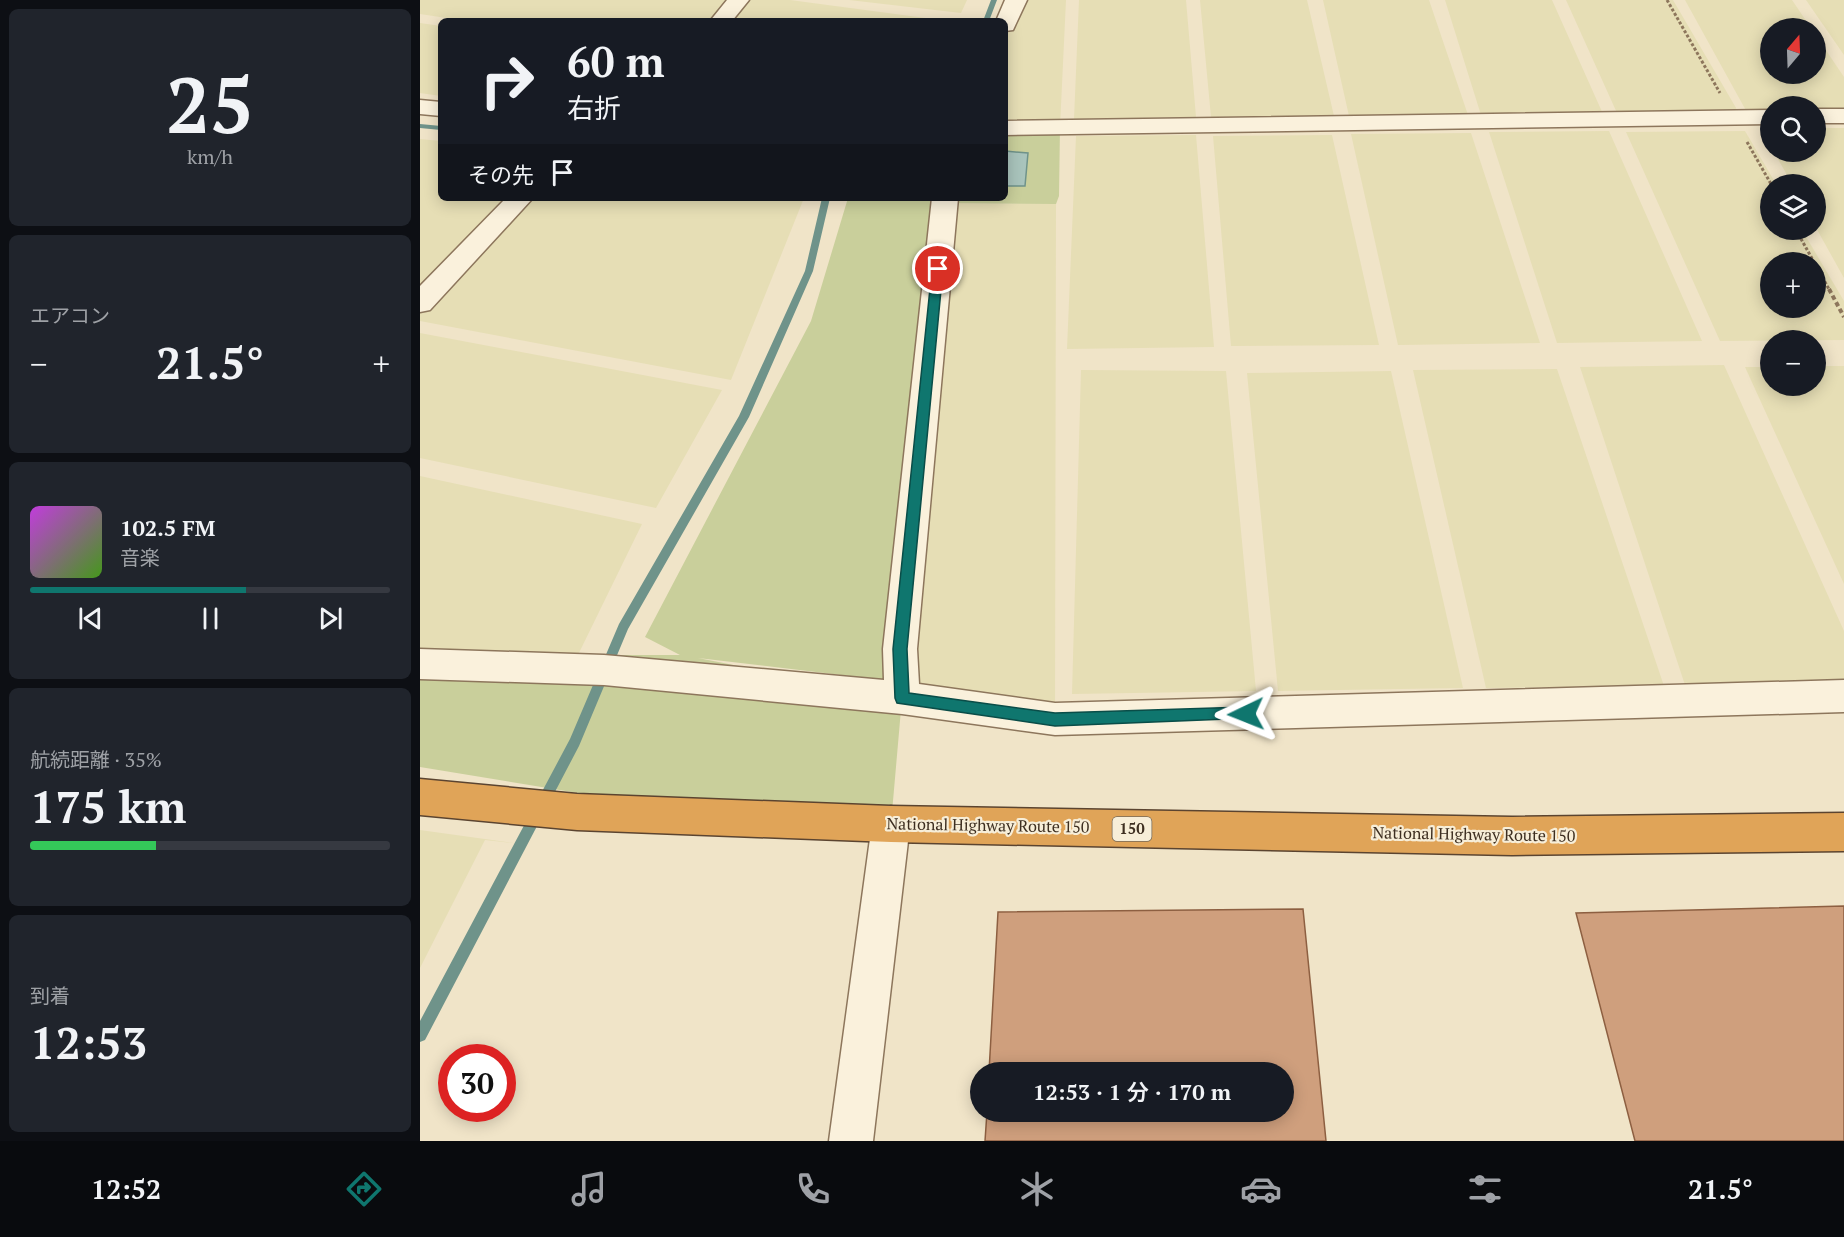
<!DOCTYPE html>
<html lang="ja">
<meta charset="utf-8">
<style>
body{margin:0;font-family:"PT Serif","Noto Sans JP",serif;background:#20242c;color:#f1f3f6;height:100vh;display:flex;flex-direction:column;font-size:22px;white-space:nowrap}
*{box-sizing:border-box;margin:0}
p{font-size:20px;color:#9ea1a6}
.icon{flex:none;width:33px;height:33px;fill:none;stroke:currentColor;stroke-width:2;stroke-linecap:round;stroke-linejoin:round}
.map{position:relative;flex:1;overflow:hidden}
.side{display:flex;flex-direction:column;gap:9px;padding:9px;background:#0d0f14;width:420px}
.side>*{flex:none}
.guide{position:absolute;left:18px;top:18px;width:570px;height:183px;border-radius:9px;box-shadow:0 3px 15px #0003;background:#171b24;color:#f1f3f6;overflow:hidden}
.needle{width:39px;rotate:19deg}
.buttons{position:absolute;left:1340px;top:18px;display:grid;gap:12px}
.buttons a{display:grid;place-items:center;width:66px;height:66px;border-radius:50%;background:#171b24;box-shadow:0 3px 15px #0003;font-size:30px}
.speed{position:absolute;left:18px;top:1044px;display:flex;gap:12px;font-size:30px;font-weight:700;text-align:center}
.speed>*{display:grid;place-content:center;width:78px;height:78px;border-radius:50%;background:#171b24;box-shadow:0 3px 15px #0003;line-height:1}
.speed .limit{border:9px solid #d22;background:#fff;color:#111}
.pin{position:absolute;display:grid;place-items:center;width:51px;height:51px;color:#fff;margin:-26px;border:3px solid #fff;border-radius:50%;box-shadow:0 2px 6px #0007}
.me{position:absolute;width:66px;margin:-33px;rotate:268deg;stroke-linejoin:round;filter:drop-shadow(0 0 4px #0008)}
.turn{display:flex;align-items:center;gap:21px;height:126px;padding:0 30px;font-size:27px}
.turn .icon{width:78px;height:78px;stroke-width:2.5}
.turn b{display:block;font-size:42px;line-height:51px}
.then{display:flex;align-items:center;height:57px;padding:0 30px;background:#0003;gap:12px;font-size:22px}
.big{font-size:45px;font-weight:600;line-height:1.1}
.side .widget{flex:1;display:flex;flex-direction:column;justify-content:center;gap:9px;min-width:0;padding:0 21px;border-radius:9px;background:#20242c}
.side .dial{align-items:center;gap:0}
.dial b{font-size:78px;line-height:1}
.song{display:flex;align-items:center;gap:18px}
.cover{width:72px;height:72px;border-radius:9px;background:linear-gradient(135deg,hsl(290 70% 55%),hsl(100 70% 35%))}
.played{height:6px;border-radius:3px;background:linear-gradient(90deg,#0f766e 60%,#363941 60%)}
.keys{display:flex;justify-content:space-around;direction:ltr}
.heat{display:flex;justify-content:space-between;align-items:center;font-size:33px;direction:ltr}
.charge{height:9px;border-radius:4px;background:linear-gradient(90deg,#34c759 35%,#363941 0)}
.trip{position:absolute;left:550px;top:1062px;width:324px;height:60px;border-radius:30px;background:#171b24;box-shadow:0 3px 15px #0003;font-weight:600;line-height:60px;text-align:center}
.tabs{display:flex;height:96px;justify-content:space-around;align-items:center;background:#090b0e;color:#9ea1a6}
.tabs .icon{width:42px;height:42px}
.tabs .selected{color:#0f766e}
.tabs b{font-size:27px;color:#f1f3f6}
main{display:flex;flex:1;min-height:0}
.map>svg:first-child{display:block}
.farmland{fill:#e6deb5;fill-rule:evenodd}
.green{fill:#c9cf9b}
.water{fill:#a9c4bc;stroke:#6f938a;stroke-width:1.5}
.lines{fill:none;stroke-linecap:round;stroke-linejoin:round}
.stream{fill:#6f938a;fill-rule:evenodd}
.building{fill:#cf9f7d;stroke:#8d5f41;stroke-width:1.5}
.minor-casing{stroke:#8d765c;stroke-width:3}
.highway-casing{stroke:#5b4430;stroke-width:3}
.path-far1{stroke:#8d765c;stroke-width:3;stroke-dasharray:3 2;stroke-linecap:butt}
.path{stroke:#8d765c;stroke-width:4;stroke-dasharray:4.5 3;stroke-linecap:butt}
.minor{fill:#faf1dc;fill-rule:evenodd}
.highway{fill:#e0a458;fill-rule:evenodd}
.route{fill:#0f766e;stroke:#0a4d48;stroke-width:1.5}
.labels{text-anchor:middle;stroke-width:4.5;stroke-linejoin:round;paint-order:stroke}
.shield{fill:#f7eed8;stroke:#756857;stroke-width:1.5}
.shield-label{font-size:15px;font-weight:bold;fill:#3d2e20}
.street-label{font-size:16px;fill:#3d2e20;stroke:#f7eed8}
</style>
<main>
<section class="side">
<div class="widget dial"><b>25</b><p>km/h</p></div>
<div class="widget"><p>エアコン</p>
<div class="heat"><a>−</a><b class="big">21.5°</b><a>+</a></div>
</div>
<div class="widget">
<div class="song"><i class="cover"></i><div><b>102.5 FM</b><p>音楽</p></div></div>
<div class="played"></div>
<div class="keys"><svg class="icon" aria-label="previous" viewBox="0 0 24 24"><path d="M18 5L8 12l10 7zM5 5v14"/></svg><svg class="icon" aria-label="pause" viewBox="0 0 24 24"><path d="M8 5v14M16 5v14"/></svg><svg class="icon" aria-label="next" viewBox="0 0 24 24"><path d="M6 5l10 7-10 7zM19 5v14"/></svg></div>
</div>
<div class="widget"><p>航続距離 · 35%</p><b class="big">175 km</b><div class="charge"></div></div>
<div class="widget"><p>到着</p><b class="big">12:53</b></div>
</section>
<div class="map">
<svg width="1424" height="1141" viewBox="0 0 1424 1141">
<rect width="100%" height="100%" fill="#f0e4c8"/>
<path class="farmland" d="M 0,0 L 310,0 L 292,21 L 46,21 L 0,14 Z
M 318,0 L 370,0 L 528,21 L 301,21 Z
M 429,0 L 547,0 L 541,13 Z
M 596,0 L 646,0 L 640,127 L 585,128 L 585,25 Z
M 659,0 L 766,0 L 776,117 L 654,119 Z
M 780,0 L 887,0 L 914,116 L 791,117 Z
M 903,0 L 1009,0 L 1048,115 L 929,116 Z
M 1025,0 L 1132,0 L 1183,114 L 1061,115 Z
M 1146,0 L 1253,0 L 1319,113 L 1197,113 Z
M 1265,0 L 1372,0 L 1391,28 L 1350,28 L 1350,74 L 1395,74 L 1395,34 L 1424,77 L 1424,115 L 1395,115 L 1395,106 L 1350,106 L 1350,116 L 1329,116 Z
M 1386,0 L 1424,0 L 1424,55 Z
M 0,23 L 21,26 L 21,96 L 0,93 Z
M 1395,128 L 1424,128 L 1424,278 L 1395,226 L 1395,184 L 1372,184 L 1354,152 L 1395,152 Z
M 1189,131 L 1282,341 L 1137,343 L 1069,132 Z
M 1325,131 L 1356,184 L 1350,184 L 1350,230 L 1382,230 L 1424,301 L 1424,340 L 1300,341 L 1206,132 ZM 1350,262 L 1395,262 L 1395,308 L 1350,308 Z
M 1051,133 L 1120,343 L 978,345 L 931,134 Z
M 776,135 L 794,347 L 647,349 L 656,136 Z
M 912,135 L 959,345 L 811,346 L 793,136 Z
M 0,139 L 21,141 L 21,198 L 384,198 L 311,380 L 0,321 Z
M 522,203 L 636,204 L 635,719 L 463,680 Z
M 0,333 L 302,390 L 236,508 L 0,458 Z
M 1304,365 L 1424,631 L 1424,683 L 1265,685 L 1160,367 Z
M 1395,366 L 1424,366 L 1424,584 L 1325,367 L 1350,367 L 1350,386 L 1395,386 Z
M 1137,369 L 1244,686 L 1066,688 L 993,370 Z
M 661,370 L 806,371 L 836,691 L 652,694 Z
M 971,371 L 1043,688 L 858,691 L 827,373 Z
M 0,476 L 222,524 L 156,659 L 0,655 Z
M 0,830 L 101,844 L 65,840 L 0,968 Z"/>
<path class="green" d="M 640,127 L 639,196 L 636,204 L 522,203 L 523,198 L 585,198 L 585,128 Z
M 428,198 L 516,198 L 463,680 L 278,658 L 482,698 L 471,824 L 310,818 L 0,767 L 0,655 L 260,655 L 225,637 L 391,321 Z"/>
<path class="water" d="M 585,151 L 608,153 L 605,186 L 585,186 Z"/>
<g class="lines">
<path class="stream" d="M 571,0 L 577,0 L 569,21 L 563,21 Z
M 0,124 L 21,126 L 21,130 L 0,128 Z
M 402,198 L 410,198 L 393,271 L 329,417 L 208,629 L 159,746 L 5,1040 L 0,1042 L 0,1021 L 150,739 L 199,624 L 319,416 L 385,271 Z"/>
</g>
<path class="building" d="M 1424,906 L 1424,1141 L 1215,1141 L 1156,913 Z
M 883,909 L 906,1141 L 565,1141 L 567,1112 L 864,1112 L 864,1072 L 569,1072 L 578,912 Z"/>
<g class="lines">
<g class="minor-casing">
<path id="minor" d="M 307,0 L 329,0 L 312,21 L 290,21 Z
M 585,0 L 607,0 L 593,30 L 585,31 L 585,21 L 576,21 Z
M 0,100 L 21,102 L 21,116 L 0,114 Z
M 1395,109 L 1424,109 L 1424,123 L 1395,123 Z
M 1350,110 L 1350,124 L 585,135 L 585,121 Z
M 86,198 L 113,198 L 10,310 L 0,312 L 0,286 Z
M 512,198 L 538,198 L 497,649 L 499,684 L 635,703 L 1424,680 L 1424,712 L 635,735 L 482,714 L 184,685 L 0,679 L 0,649 L 184,655 L 464,680 L 463,649 Z
M 471,806 L 485,811 L 490,824 L 453,1141 L 409,1141 L 452,824 L 457,811 Z"/>
</g>
<g class="highway-casing">
<path id="highway" d="M 0,779 L 157,794 L 471,806 L 1092,817 L 1424,813 L 1424,851 L 1092,855 L 471,842 L 157,830 L 0,815 Z"/>
</g>
<path class="path-far1" d="M 1247,0 L 1300,93
M 1327,142 L 1351,184
M 1376,230 L 1394,262
M 1395,264 L 1410,291"/>
<path class="path" d="M 1409,289 L 1424,317"/>
<use href="#minor" class="minor"/>
<use href="#highway" class="highway"/>
</g>
<path class="route" d="M 518,266 L 523,269 L 487,649 L 489,693 L 635,713 L 826,707 L 832,709 L 834,714 L 832,718 L 635,726 L 477,703 L 475,698 L 473,649 L 512,269 Z"/>
<g class="labels">
<rect class="shield" x="692.5" y="817" width="39" height="24" rx="4.5"/>
<g class="shield-label">
<text x="712" y="834">150</text>
</g>
<g class="street-label">
<text transform="translate(568 825) rotate(1)" y="6">National Highway Route 150</text>
<text transform="translate(1054 834) rotate(1)" y="6">National Highway Route 150</text>
</g>
</g>
</svg>
<div class="buttons">
<a><svg class="needle" viewBox="-14 -14 28 28"><path d="M0-13l5 13h-10z" fill="#e53935"/><path d="M0 13l5-13h-10z" fill="#9ea1a6"/></svg></a>
<a><svg class="icon" aria-label="search" viewBox="0 0 24 24"><circle cx="10" cy="10" r="6"/><path d="M15 15l6 6"/></svg></a>
<a><svg class="icon" aria-label="layers" viewBox="0 0 24 24"><path d="M12 4l9 5-9 5-9-5zM3 14l9 5 9-5"/></svg></a>
<a>+</a>
<a>−</a>
</div>
<div class="speed"><div class="limit">30</div></div>
<div class="pin" style="left:518px;top:269px;background:#d93025"><svg class="icon" aria-label="arrive" viewBox="0 0 24 24"><path d="M6 21V4h12l-3 4 3 4H6"/></svg></div>
<svg class="me" style="left:826px;top:714px" viewBox="-20 -20 40 40"><path d="M0-17L14 15 0 8-14 15z" fill="#0f766e" stroke="#fff" stroke-width="4"/></svg>
<div class="trip">12:53 · 1 分 · 170 m</div>
<div class="guide">
<div class="turn"><svg class="icon" aria-label="right" viewBox="0 0 24 24"><path d="M7 20v-9h11M14 6l5 5-5 5"/></svg><div><b>60 m</b>右折</div></div>
<div class="then">その先<svg class="icon" aria-label="arrive" viewBox="0 0 24 24"><path d="M6 21V4h12l-3 4 3 4H6"/></svg></div>
</div>
</div>
</main>
<nav class="tabs">
<b>12:52</b>
<svg class="icon selected" aria-label="directions" viewBox="0 0 24 24"><path d="M12 3l9 9-9 9-9-9zM9 14v-3h6M13 9l2 2-2 2"/></svg>
<svg class="icon" aria-label="music" viewBox="0 0 24 24"><path d="M9 18V5l10-2v13"/><circle cx="6" cy="18" r="3"/><circle cx="16" cy="16" r="3"/></svg>
<svg class="icon" aria-label="phone" viewBox="0 0 24 24"><path d="M5 4h4l2 5-3 2q2 4 5 5l2-3 5 2v4C11 20 4 13 5 4z"/></svg>
<svg class="icon" aria-label="climate" viewBox="0 0 24 24"><path d="M12 3v18M4 7l16 10M4 17L20 7"/></svg>
<svg class="icon" aria-label="car" viewBox="0 0 24 24"><path d="M5 17H2v-5l4-1 3-4h7l3 4 3 1v5h-3M9 17h6M6 11h13"/><circle cx="7" cy="17" r="2"/><circle cx="17" cy="17" r="2"/></svg>
<svg class="icon" aria-label="filters" viewBox="0 0 24 24"><path d="M4 7h16M4 17h16"/><circle cx="9" cy="7" r="2"/><circle cx="15" cy="17" r="2"/></svg>
<b>21.5°</b>
</nav>
